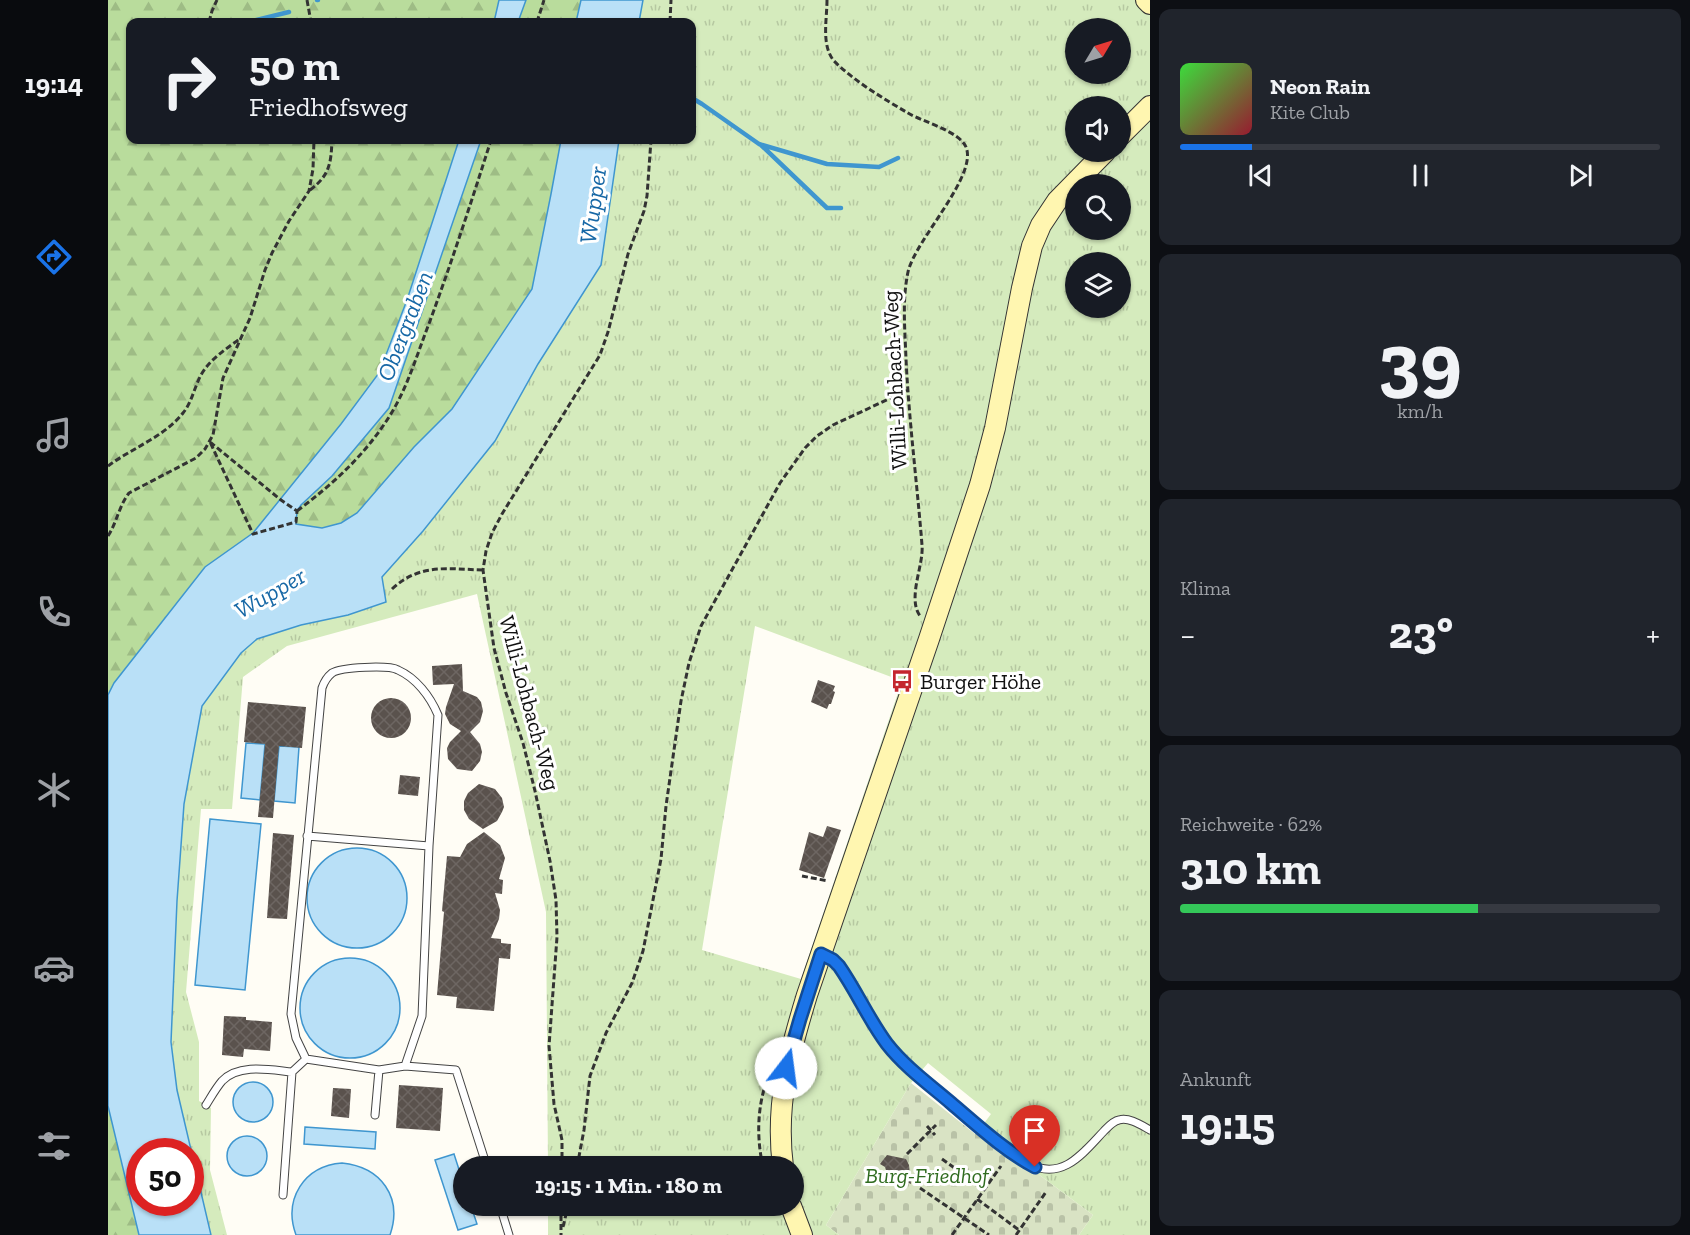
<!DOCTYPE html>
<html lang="de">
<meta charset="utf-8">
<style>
body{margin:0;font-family:"Zilla Slab",serif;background:#20242c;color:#f1f3f6;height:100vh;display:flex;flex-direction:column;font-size:22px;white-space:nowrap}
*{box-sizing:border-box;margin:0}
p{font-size:20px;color:#9ea1a6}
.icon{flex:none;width:33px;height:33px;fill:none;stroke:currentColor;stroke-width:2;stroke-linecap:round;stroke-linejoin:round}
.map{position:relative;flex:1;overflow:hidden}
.details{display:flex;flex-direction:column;gap:9px;padding:9px;background:#0d0f14;width:540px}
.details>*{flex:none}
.hud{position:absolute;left:18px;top:18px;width:570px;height:126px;border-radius:12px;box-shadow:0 2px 4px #0004;background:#171b24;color:#f1f3f6;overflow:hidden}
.needle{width:39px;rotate:52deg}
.tools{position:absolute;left:957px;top:18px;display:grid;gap:12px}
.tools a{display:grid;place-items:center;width:66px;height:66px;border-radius:50%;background:#171b24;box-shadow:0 2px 4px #0004;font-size:30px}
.speed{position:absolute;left:18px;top:1138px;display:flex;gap:12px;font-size:30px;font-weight:700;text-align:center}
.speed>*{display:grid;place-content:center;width:78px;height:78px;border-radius:50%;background:#171b24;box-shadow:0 2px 4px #0004;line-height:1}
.speed .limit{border:9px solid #d22;background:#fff;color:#111}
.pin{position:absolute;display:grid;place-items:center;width:51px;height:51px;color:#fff;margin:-62px -26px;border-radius:50% 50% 50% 0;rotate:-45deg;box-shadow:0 0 6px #0007}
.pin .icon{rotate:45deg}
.me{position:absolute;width:66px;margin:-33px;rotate:15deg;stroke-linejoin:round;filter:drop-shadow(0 0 4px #0008)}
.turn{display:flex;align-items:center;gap:21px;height:126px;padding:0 24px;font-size:27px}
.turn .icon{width:78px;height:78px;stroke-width:2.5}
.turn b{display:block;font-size:42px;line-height:51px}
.big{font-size:45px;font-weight:700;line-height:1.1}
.details .widget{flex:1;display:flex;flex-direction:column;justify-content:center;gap:9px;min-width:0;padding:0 21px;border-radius:12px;background:#20242c}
.details .dial{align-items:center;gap:0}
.dial b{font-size:78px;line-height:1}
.song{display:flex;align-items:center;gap:18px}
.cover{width:72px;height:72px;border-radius:9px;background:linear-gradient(135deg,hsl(120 70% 55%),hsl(350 70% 35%))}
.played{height:6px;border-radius:3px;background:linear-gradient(90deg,#1a73e8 15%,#363941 15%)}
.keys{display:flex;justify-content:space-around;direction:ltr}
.heat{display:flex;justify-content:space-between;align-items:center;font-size:33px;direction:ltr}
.charge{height:9px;border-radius:4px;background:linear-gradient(90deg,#34c759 62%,#363941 0)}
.trip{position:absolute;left:345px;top:1156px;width:351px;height:60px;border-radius:30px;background:#171b24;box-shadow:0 2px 4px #0004;font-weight:700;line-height:60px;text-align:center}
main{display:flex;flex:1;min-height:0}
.tab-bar{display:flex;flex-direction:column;width:108px;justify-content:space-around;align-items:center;background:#090b0e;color:#9ea1a6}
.tab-bar .icon{width:42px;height:42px}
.tab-bar .current{color:#1a73e8}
.tab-bar b{font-size:27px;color:#f1f3f6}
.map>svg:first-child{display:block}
.forest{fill:url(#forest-firs)}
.cemetery{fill:url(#cemetery-stones)}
.park{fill:url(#park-tufts);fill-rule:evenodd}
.water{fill:#b9e0f7;stroke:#3f96cf;stroke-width:1.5;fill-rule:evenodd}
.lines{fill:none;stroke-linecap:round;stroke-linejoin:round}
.stream{stroke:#3f96cf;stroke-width:4.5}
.building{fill:url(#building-cross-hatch)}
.service-casing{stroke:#444;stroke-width:9}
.secondary-casing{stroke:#333;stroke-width:22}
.path{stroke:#333;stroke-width:3;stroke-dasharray:6 3;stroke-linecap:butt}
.service{stroke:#fff;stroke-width:7}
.secondary{stroke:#fff6b0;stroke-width:20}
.route-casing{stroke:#114b97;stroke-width:15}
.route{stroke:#1a73e8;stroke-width:10}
.labels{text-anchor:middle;stroke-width:6;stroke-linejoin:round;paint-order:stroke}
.street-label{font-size:22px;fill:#111;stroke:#fff}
.poi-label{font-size:22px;fill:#111;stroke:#fff;text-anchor:start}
.park-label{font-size:22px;font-style:italic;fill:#2f6b1f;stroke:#fff}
.water-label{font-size:24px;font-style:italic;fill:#1768a6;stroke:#fff}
</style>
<main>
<nav class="tab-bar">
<b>19:14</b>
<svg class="icon current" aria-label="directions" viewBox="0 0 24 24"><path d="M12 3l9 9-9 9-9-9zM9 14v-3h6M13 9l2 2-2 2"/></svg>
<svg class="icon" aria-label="music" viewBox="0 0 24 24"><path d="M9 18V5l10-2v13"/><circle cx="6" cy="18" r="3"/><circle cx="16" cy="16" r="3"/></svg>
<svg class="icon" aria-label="phone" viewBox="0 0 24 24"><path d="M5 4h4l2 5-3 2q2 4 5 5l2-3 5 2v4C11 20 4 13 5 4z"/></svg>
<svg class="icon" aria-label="climate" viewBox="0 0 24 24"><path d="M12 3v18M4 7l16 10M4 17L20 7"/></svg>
<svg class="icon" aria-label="car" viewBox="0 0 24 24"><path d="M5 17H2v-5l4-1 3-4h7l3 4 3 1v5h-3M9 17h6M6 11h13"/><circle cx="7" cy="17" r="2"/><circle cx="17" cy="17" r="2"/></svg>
<svg class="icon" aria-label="filters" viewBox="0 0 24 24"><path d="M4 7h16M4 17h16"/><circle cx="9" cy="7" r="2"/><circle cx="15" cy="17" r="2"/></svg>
</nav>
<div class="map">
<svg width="1042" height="1235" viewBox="0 0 1042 1235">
<defs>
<pattern id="forest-firs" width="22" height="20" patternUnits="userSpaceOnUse" patternTransform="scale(1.5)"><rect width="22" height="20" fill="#b9dc9c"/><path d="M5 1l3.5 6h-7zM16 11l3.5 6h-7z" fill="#9ebc85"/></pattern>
<pattern id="cemetery-stones" width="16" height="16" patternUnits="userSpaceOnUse" patternTransform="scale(1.5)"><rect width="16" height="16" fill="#d9e3c4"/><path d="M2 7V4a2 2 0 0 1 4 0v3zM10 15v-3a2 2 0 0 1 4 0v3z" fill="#b9c2a7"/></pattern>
<pattern id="park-tufts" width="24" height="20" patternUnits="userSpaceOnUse" patternTransform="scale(1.5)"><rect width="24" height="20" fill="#d5ebbd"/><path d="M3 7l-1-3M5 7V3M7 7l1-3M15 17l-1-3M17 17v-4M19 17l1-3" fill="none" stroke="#b6c8a1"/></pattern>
<pattern id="building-cross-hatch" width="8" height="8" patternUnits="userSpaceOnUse" patternTransform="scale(1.5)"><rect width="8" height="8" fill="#5a524d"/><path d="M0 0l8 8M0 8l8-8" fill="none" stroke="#6d6662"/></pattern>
</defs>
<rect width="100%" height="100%" fill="#fffdf5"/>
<path class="forest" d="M 0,0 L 391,0 L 386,22 L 22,22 L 22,140 L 351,140 L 299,300 L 271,373 L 233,424 L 145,534 L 97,567 L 6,683 L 0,695 Z
M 418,0 L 473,0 L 468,22 L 410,22 Z
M 373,140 L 453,140 L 443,194 L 424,289 L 344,409 L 306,447 L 249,513 L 233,523 L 214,528 L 188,524 L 189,511 L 193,505 L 224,476 L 281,408 Z
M 0,1106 L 31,1235 L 0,1235 Z"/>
<path class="cemetery" d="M 803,1083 L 867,1134 L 871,1130 L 985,1215 L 971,1235 L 731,1235 L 718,1225 Z"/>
<path class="park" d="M 535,0 L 1042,0 L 1042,1235 L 971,1235 L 985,1215 L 871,1130 L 883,1114 L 820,1063 L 803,1083 L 718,1225 L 731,1235 L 440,1235 L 440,1206 L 686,1206 L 686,1167 L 440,1167 L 438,912 L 369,594 L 179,646 L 135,677 L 124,809 L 93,809 L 78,992 L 91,1042 L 91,1101 L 103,1108 L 102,1170 L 119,1235 L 103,1235 L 69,1090 L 63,1042 L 69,901 L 76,804 L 94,706 L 133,653 L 149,639 L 193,625 L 277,602 L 274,577 L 315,531 L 387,441 L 430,364 L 457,321 L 508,158 L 511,140 L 584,140 L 584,22 L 531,22 ZM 968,28 L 1012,28 L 1012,74 L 968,74 ZM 968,106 L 1012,106 L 1012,152 L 968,152 ZM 968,184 L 1012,184 L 1012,230 L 968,230 ZM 968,262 L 1012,262 L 1012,308 L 968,308 ZM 647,626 L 794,681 L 693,979 L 594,950 Z"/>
<path class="water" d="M 391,0 L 418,0 L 410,22 L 386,22 Z
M 473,0 L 535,0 L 531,22 L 468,22 Z
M 351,140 L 373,140 L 281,408 L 224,476 L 193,505 L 189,511 L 188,524 L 214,528 L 233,523 L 249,513 L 306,447 L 344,409 L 424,289 L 443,194 L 453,140 L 511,140 L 493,265 L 430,364 L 387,441 L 315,531 L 274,577 L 278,602 L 240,615 L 193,625 L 149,639 L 133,653 L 94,706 L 76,804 L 69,901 L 63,1042 L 69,1090 L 103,1235 L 31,1235 L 0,1106 L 0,695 L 6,683 L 97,567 L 145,533 L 233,424 L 271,373 L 299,300 ZM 32,1152 L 82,1152 L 82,1203 L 32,1203 Z
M 138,743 L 157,744 L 152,800 L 133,798 Z
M 171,746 L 191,747 L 187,803 L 166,801 Z
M 102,819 L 153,824 L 137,990 L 87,985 Z
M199 898a50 50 0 1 1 100 0a50 50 0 1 1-100 0Z
M192 1008a50 50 0 1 1 100 0a50 50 0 1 1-100 0Z
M125 1102a20 20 0 1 1 40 0a20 20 0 1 1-40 0Z
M 197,1127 L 268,1132 L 267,1149 L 196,1144 Z
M119 1156a20 20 0 1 1 40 0a20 20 0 1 1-40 0Z
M 346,1154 L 355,1182 L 356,1206 L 363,1206 L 369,1224 L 350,1230 L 327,1160 Z
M 234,1163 C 273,1167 295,1197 282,1235 L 188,1235 C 175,1199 196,1166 234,1163 Z"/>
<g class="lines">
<path class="stream" d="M 209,0 L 210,0
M 119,21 L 144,21 L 181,12
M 584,98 L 594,104 L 651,144 L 719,164 L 771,167 L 790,158
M 653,145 L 719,208 L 733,208"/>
</g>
<path class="building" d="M 354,664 L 355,691 L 369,697 L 373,702 L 375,711 L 372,722 L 362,732 L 372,744 L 374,752 L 372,761 L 364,771 L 349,769 L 340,759 L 339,748 L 342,742 L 353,731 L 342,724 L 337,714 L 338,707 L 346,684 L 325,685 L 324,666 Z
M 710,680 L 727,686 L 725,691 L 727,692 L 723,704 L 721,704 L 719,709 L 703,702 Z
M263 718a20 20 0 1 1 40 0a20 20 0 1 1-40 0Z
M 140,702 L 198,707 L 194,748 L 171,746 L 165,818 L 150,817 L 157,744 L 136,742 Z
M 292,775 L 312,777 L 310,796 L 290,794 Z
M 371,784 L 387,789 L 394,798 L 396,807 L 394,812 L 389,821 L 375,829 L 361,819 L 356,810 L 356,801 L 360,793 Z
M 719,826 L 733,830 L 716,878 L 691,870 L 701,832 L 715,837 Z
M 376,832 L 392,845 L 397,858 L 391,879 L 395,880 L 394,894 L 387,893 L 392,910 L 391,919 L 383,938 L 393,939 L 393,943 L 403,944 L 402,959 L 391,958 L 386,1011 L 348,1008 L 349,997 L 329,995 L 336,912 L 334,911 L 339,856 L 352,857 L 359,844 Z
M 165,833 L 186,835 L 179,919 L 159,918 Z
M 116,1016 L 138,1017 L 138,1020 L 164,1022 L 162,1051 L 136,1049 L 135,1057 L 114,1055 Z
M 291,1085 L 335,1088 L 332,1131 L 288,1128 Z
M 225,1088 L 243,1089 L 241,1118 L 223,1116 Z
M 779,1155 L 798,1159 L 801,1165 L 803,1184 L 794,1180 L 786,1181 L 780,1177 L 777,1167 L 772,1164 Z"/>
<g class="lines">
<g class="service-casing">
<path id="service" d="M 199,836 L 321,846
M 715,955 L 725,960 L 731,966 L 766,1026 L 781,1047 L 810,1075 L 864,1121 L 921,1164 C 955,1181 975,1153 996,1131 C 1000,1127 1005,1121 1011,1120 C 1021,1117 1033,1125 1042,1130
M 297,1066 L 314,1016 L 321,846 L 330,715 C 322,696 308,678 290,670 C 281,665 233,667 224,673 C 219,677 216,682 214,688 L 183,1014 L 188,1038 L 198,1059 L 271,1070 L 297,1066 L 348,1070 L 379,1167
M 98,1105 C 103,1097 108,1088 114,1081 C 131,1063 163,1070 184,1072
M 267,1115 L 271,1070
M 175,1195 L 184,1072 L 198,1059
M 392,1206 L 401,1235"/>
</g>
<g class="secondary-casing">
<path id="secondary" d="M 1038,0 L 1042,4
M 1012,136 L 1042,106
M 675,1167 C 667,1104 681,1054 699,995 L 821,639 L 872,485 L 887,428 L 914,288 L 924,246 L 933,225 L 949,201 L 997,152
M 683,1206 L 694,1235"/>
</g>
<path class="path" d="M 199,0 L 203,22
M 719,0 C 719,20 713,45 726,61 C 746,81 776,99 800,113 C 815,122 851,131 858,147 C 870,176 807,240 800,272 C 794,300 797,330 798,359 C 801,421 809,483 814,545 C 816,565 799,598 812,616
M 101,22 L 104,11 L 109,0
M 429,22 L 436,0
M 562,22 L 563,0
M 202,190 C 222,175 223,163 224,140
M 102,442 L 173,500 L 189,511 L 188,522 L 145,534 Z
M 0,466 C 24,448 56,437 75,413 C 84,402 86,388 93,375 C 102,359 118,349 133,338
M 189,511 C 226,483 256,456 281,417 C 300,387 309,354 322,321 C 344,261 364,200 383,140
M 0,536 C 9,522 11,506 21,493 L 88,458 L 97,449 L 105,435 L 115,378 L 142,318 L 157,270 L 164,253 L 181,221 L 201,191 L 205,169 L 206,140
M 284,589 C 312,563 339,569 375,570
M 694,876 L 720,881
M 819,1126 L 827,1135
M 799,1154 L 828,1125
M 834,1159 L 876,1189
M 454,1167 L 454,1140 L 446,1104 L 441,1046 L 449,937 L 448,900 L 442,861 L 427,791 L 415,743 L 398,693 L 386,648 L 375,570 L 378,551 L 384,533 L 394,514 L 492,355 L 500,332 L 520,254 L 536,211 L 539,196 L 543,140
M 469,1167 L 476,1130 L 482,1076 L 498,1033 L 524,983 L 535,951 L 553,859 L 558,806 L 573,701 L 581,663 L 593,626 L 672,483 L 697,448 L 709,436 L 725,425 L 800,390
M 655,1167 C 649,1140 649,1112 657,1086
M 688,1178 L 691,1192
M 812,1188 L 881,1235
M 869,1199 L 911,1230
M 453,1206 L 453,1235
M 455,1227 L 460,1206
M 844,1235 L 893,1166
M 908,1235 L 938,1192"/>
<use href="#service" class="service"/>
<use href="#secondary" class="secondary"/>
</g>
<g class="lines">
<g class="route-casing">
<path id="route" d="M 678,1068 L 692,1019 L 713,954 L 725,960 L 731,966 C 749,992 761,1020 779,1044 C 797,1067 822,1085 843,1103 C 870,1126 897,1151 927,1167"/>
</g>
<use href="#route" class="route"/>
</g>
<defs>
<g id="bus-bare" transform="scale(1.8)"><path d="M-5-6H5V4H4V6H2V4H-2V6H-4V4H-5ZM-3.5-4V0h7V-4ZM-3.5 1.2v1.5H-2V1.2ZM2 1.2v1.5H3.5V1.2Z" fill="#c4262e" stroke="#fff" stroke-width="2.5" paint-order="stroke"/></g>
</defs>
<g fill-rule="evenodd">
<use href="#bus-bare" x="794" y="681"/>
</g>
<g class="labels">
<g class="street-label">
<text transform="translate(786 380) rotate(-93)" y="8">Willi-Lohbach-Weg</text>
<text transform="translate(422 703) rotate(75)" y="8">Willi-Lohbach-Weg</text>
</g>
<g class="poi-label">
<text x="812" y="689">Burger Höhe</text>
</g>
<g class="park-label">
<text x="819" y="1183">Burg-Friedhof</text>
</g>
<g class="water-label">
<text transform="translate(485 205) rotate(-82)" y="8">Wupper</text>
<text transform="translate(297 326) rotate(-69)" y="8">Obergraben</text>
<text transform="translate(162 593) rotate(-30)" y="8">Wupper</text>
</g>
</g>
</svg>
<div class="tools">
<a><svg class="needle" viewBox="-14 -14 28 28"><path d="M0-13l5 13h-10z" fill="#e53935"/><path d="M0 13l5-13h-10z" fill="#9ea1a6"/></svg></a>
<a><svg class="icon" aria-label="sound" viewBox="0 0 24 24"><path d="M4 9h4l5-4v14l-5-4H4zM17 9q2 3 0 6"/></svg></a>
<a><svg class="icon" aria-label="search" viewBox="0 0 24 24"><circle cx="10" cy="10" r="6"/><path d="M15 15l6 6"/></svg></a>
<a><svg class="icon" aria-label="layers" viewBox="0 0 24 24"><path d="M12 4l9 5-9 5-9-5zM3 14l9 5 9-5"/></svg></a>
</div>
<div class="speed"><div class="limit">50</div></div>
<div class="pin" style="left:927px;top:1167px;background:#d93025"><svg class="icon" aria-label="arrive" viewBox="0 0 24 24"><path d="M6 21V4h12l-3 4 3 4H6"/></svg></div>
<svg class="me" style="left:678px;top:1068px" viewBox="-20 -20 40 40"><circle r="19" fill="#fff"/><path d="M0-13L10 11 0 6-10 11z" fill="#1a73e8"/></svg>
<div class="trip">19:15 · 1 Min. · 180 m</div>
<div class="hud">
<div class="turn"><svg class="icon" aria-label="right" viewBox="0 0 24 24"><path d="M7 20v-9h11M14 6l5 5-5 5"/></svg><div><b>50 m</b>Friedhofsweg</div></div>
</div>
</div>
<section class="details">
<div class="widget">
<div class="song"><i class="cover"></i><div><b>Neon Rain</b><p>Kite Club</p></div></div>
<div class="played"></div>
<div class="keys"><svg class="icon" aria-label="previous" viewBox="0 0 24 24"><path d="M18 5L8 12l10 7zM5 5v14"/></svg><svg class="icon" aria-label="pause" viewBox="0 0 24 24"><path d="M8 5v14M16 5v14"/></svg><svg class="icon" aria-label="next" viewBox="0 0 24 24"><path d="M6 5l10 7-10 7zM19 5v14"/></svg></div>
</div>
<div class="widget dial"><b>39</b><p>km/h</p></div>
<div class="widget"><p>Klima</p>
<div class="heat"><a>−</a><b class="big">23°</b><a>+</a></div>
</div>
<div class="widget"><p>Reichweite · 62%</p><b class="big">310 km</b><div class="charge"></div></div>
<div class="widget"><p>Ankunft</p><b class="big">19:15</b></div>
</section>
</main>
